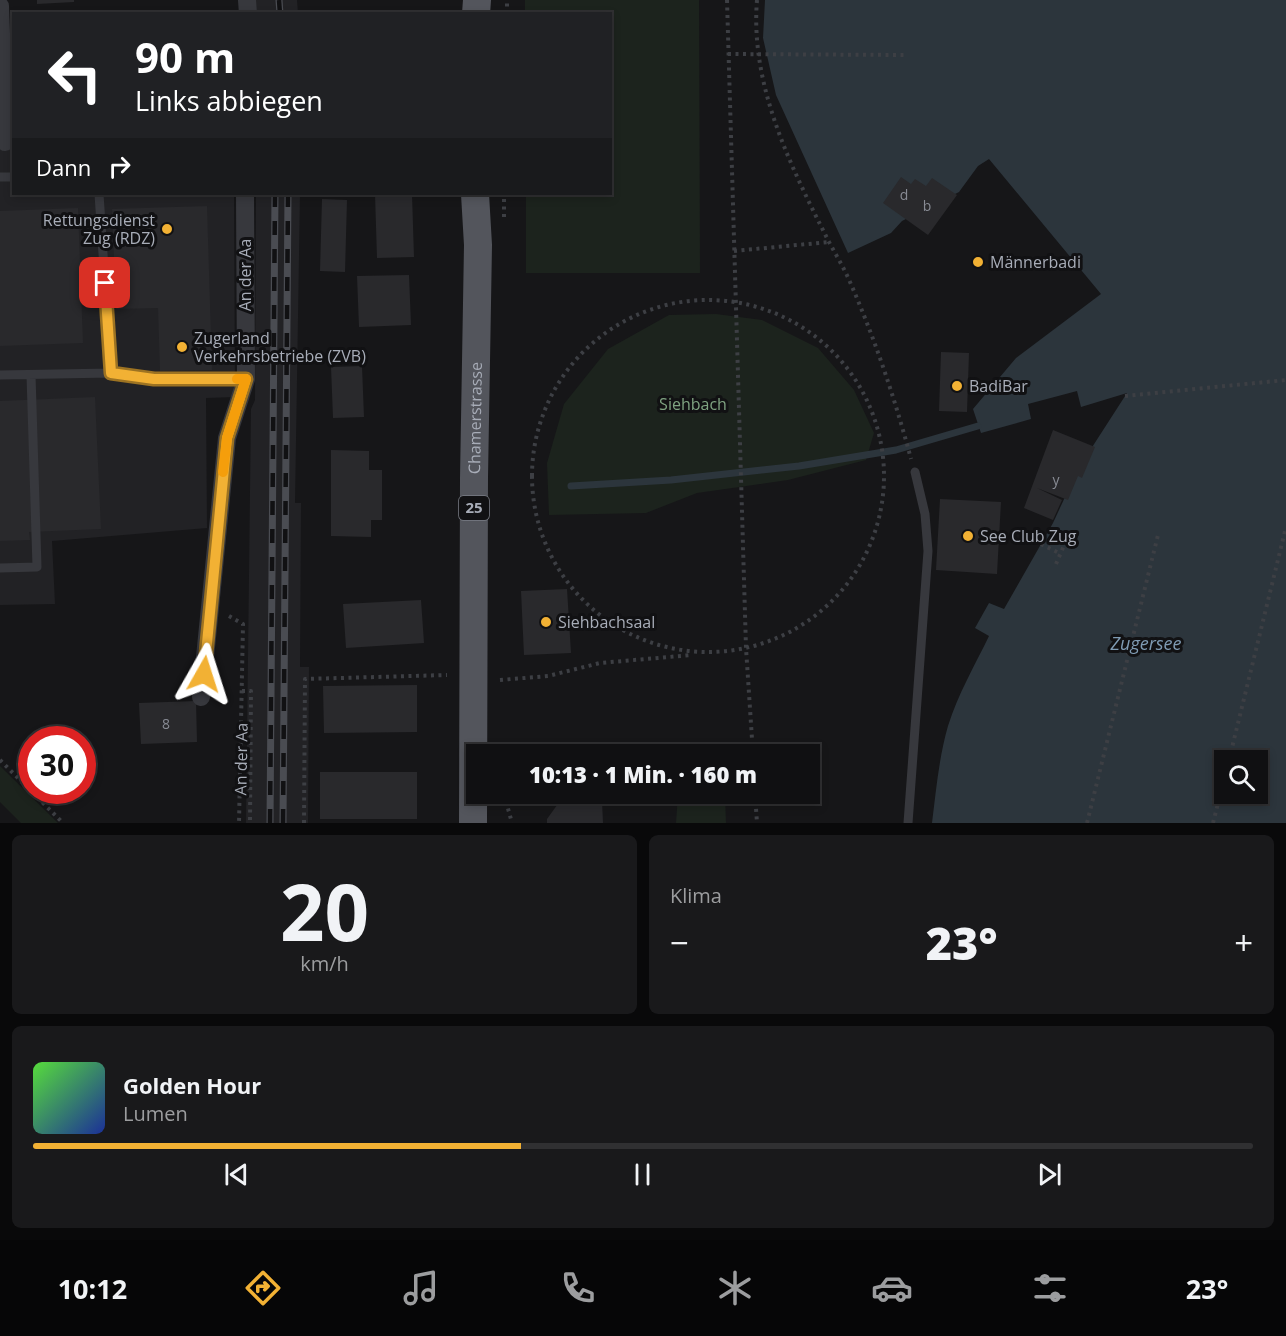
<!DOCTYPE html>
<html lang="de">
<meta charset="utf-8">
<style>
body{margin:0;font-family:"Open Sans",sans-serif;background:#19191b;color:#f1f3f6;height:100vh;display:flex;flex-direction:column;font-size:22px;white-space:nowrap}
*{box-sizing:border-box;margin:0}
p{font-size:20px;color:#9c9d9f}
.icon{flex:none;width:33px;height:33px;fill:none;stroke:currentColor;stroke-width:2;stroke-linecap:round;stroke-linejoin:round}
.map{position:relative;height:823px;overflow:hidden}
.panel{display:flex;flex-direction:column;gap:12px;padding:12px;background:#09090a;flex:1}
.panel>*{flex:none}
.banner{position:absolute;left:12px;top:12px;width:600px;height:183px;border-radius:0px;box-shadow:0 3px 9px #0003,0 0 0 2px #303032;background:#202124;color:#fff;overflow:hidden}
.controls{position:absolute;left:1214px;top:750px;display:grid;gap:12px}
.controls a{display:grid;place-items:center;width:54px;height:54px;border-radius:0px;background:#101012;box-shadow:0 3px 9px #0003,0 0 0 2px #303032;font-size:30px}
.speed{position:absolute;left:18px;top:726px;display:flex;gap:12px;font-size:30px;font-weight:700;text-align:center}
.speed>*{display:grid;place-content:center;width:78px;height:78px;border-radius:50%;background:#101012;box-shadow:0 3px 9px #0003,0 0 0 2px #303032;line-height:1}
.speed .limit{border:9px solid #d22;background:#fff;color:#111}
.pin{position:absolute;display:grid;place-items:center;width:51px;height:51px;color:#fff;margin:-26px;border-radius:12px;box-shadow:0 3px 9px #0006}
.me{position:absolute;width:66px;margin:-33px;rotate:6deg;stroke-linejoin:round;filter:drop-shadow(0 0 4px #0008)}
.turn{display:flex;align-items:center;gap:21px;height:126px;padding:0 24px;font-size:27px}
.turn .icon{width:78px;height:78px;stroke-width:2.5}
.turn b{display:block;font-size:42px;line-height:51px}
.then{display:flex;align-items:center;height:57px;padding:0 24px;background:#0003;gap:12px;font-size:22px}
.big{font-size:45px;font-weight:800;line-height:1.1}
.panel .tile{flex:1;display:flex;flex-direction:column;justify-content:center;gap:9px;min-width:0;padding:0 21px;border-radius:9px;background:#19191b}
.panel .dial{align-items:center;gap:0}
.dial b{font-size:78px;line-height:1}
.song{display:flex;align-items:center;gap:18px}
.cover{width:72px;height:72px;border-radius:9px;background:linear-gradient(135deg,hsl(110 70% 55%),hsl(230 70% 35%))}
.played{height:6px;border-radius:3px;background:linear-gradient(90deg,#f2b134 40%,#303032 40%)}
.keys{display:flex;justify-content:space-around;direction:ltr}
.heat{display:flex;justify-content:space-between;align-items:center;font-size:33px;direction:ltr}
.panel .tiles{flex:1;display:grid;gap:12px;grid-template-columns:1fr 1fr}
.tile:last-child{grid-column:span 2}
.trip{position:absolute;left:466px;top:744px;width:354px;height:60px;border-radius:0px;background:#101012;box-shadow:0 3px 9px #0003,0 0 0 2px #303032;font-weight:800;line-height:60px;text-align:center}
.tabs{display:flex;height:96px;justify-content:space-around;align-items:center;background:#060607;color:#9c9d9f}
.tabs .icon{width:42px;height:42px}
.tabs .active{color:#f2b134}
.tabs b{font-size:27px;color:#f1f3f6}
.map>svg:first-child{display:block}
.built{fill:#222225}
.green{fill:#1c231d}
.water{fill:#2c353c;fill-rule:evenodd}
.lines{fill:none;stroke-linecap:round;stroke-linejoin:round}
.stream{stroke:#2c353c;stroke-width:7}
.building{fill:#29292c}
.path{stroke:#3d3f44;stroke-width:4;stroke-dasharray:3 4.5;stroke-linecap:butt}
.service{stroke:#37383d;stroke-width:9}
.minor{stroke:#37383d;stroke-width:18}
.primary{stroke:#53555c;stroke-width:28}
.rail-casing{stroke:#4a4c52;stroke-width:7}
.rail{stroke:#111113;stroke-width:4.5;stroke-dasharray:14;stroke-linecap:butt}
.route-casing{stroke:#9d7322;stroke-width:15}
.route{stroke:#f2b134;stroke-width:10}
.slow{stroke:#f59e0b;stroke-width:10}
.poi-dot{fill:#f2b134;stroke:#111113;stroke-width:2}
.labels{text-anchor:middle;stroke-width:6;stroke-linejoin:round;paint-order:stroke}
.number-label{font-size:14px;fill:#888b94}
.shield{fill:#111113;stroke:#7b7e86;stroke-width:1.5}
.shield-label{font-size:15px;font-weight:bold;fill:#a8adb8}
.poi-label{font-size:16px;fill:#a8adb8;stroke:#111113;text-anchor:start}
.street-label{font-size:16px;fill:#a8adb8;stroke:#111113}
.park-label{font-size:16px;fill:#7fa381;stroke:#111113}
.water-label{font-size:18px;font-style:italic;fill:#7f9bb3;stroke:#111113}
</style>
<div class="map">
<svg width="1286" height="823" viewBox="0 0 1286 823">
<rect width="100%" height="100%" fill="#161618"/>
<path class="built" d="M 254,0 L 297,0 L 298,13 L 254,13 Z
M 13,149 L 14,194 L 234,194 L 235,397 L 206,398 L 207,528 L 52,541 L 55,604 L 0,605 L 0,150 Z
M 256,194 L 300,194 L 295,503 L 301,503 L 300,667 L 309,667 L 308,823 L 246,823 L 251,409 L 255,400 Z"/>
<path class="green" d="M 525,0 L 699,0 L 700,273 L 526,273 L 526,194 L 610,194 L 610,14 L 525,13 Z
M 716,314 L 762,320 L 818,348 L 854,390 L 874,433 L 866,460 L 788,480 L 697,493 L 646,513 L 549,515 L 547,463 L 564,404 L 608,349 L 669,315 Z
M 0,766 L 58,823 L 21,823 L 0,802 Z
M 678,794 L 725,794 L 726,823 L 676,823 Z"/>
<path class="water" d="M 765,0 L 1286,0 L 1286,823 L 932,823 C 936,791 939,757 948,726 C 958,694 975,665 989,636 L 975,628 L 989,603 L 1004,609 L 1053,523 L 1078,469 L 1127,393 L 1081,407 L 1077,391 L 1028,404 L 1031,419 L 981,433 L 973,409 L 1016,358 L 1101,294 L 989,159 L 978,166 L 959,192 L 902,221 L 891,233 L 848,253 L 776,95 L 763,38 ZM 1224,760 L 1257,760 L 1257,794 L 1224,794 Z"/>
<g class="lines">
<path class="stream" d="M 571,486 L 671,480 L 799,466 L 896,450 L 978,426"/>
</g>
<path class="building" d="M 37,0 L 74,0 L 74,2 L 37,4 Z
M 354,10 L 408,11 L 408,14 L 354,14 Z
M 901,177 L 911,184 L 915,179 L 926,186 L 932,178 L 957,195 L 928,235 L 883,203 Z
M 375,194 L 412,194 L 414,257 L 377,258 Z
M 322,199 L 347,200 L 345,272 L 320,271 Z
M 207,206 L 212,370 L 160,371 L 158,308 L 116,309 L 112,209 Z
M 78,208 L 83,343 L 0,346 L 0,211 Z
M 409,275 L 411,325 L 359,327 L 357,276 Z
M 941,352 L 969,353 L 967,412 L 939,411 Z
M 362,366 L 364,417 L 333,418 L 331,367 Z
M 95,397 L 101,529 L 29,532 L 30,540 L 0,541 L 0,401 Z
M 1053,430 L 1095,447 L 1082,478 L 1078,476 L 1068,500 L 1037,488 L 1062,500 L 1053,520 L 1024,508 Z
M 331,450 L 369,451 L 369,470 L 382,470 L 382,520 L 371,520 L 371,537 L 331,536 Z
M 940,499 L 1001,502 L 997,574 L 936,570 Z
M 567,589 L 571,653 L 524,655 L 521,591 Z
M 421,600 L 424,643 L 346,648 L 343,604 Z
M 417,685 L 417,732 L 324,733 L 323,686 Z
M 196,701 L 197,742 L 141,744 L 139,703 Z
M 320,772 L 417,772 L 417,819 L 320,819 Z
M 565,794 L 583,794 L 602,801 L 603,823 L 547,823 L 547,819 Z"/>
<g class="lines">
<path class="path" d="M 727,0 L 746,648 L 753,754
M 757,0 C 750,86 791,167 829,242 C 836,255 844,268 850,282 C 875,339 895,399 911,459
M 507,14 L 507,0
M 728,54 L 906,55
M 504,217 L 504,194
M 734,251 L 829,242
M532 476a176 176 0 1 1 352 0a176 176 0 1 1-352 0Z
M 1125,396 L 1286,380
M 1041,544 L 1061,554
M 1056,564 L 1065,543
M 229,616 L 243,624 L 239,823
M 500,680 L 548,676 L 600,663 L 692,655
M 242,691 L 251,691 L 250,823
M 0,760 L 63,823
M 1229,760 L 1286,527
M 504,794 L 512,823
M 755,794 L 757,823
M 304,823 L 305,679 L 447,675
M 1087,823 L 1158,535
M 1213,823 L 1224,780"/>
<path class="service" d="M 0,177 L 14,177
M 111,373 L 154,379 L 246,379
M 0,375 L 111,373 L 99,194
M 0,568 L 37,567 L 31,375
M 908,823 L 928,551 L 925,514 L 915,472"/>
<path class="minor" d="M 247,0 L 248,14
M 0,6 L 5,142
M 201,697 L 227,438 L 246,379 L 245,194"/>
<g class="primary">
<path d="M 476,14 L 477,0"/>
<path id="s1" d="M 473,823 L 474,478 L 478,245 L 475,194"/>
</g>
<g class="rail-casing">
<path id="rail" d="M 279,0 L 280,14
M 270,823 L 275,194
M 283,823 L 288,194"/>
</g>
<use href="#rail" class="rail"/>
</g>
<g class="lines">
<g class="route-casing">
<path id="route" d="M 105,283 L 111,373 L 154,379 L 246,379 L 227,438 L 204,674"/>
</g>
<use href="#route" class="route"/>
<path class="slow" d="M 223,472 L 227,438 L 246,379 L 237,379"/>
</g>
<g class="poi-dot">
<circle cx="167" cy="229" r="6"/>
<circle cx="978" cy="262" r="6"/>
<circle cx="182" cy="347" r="6"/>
<circle cx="957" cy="386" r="6"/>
<circle cx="968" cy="536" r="6"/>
<circle cx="546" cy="622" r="6"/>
</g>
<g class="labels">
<g class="number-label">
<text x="904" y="200">d</text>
<text x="927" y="211">b</text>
<text x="1056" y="485">y</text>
<text x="166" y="729">8</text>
</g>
<rect class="shield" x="459" y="496" width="30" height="24" rx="4.5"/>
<g class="shield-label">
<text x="474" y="513">25</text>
</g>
<g class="poi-label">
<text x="155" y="226" text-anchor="end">Rettungsdienst<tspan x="155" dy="18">Zug (RDZ)</tspan></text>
<text x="990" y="268">Männerbadi</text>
<text x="194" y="344">Zugerland<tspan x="194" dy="18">Verkehrsbetriebe (ZVB)</tspan></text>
<text x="969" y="392">BadiBar</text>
<text x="980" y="542">See Club Zug</text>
<text x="558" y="628">Siehbachsaal</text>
</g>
<g class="street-label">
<text transform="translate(245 275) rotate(-90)" y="6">An der Aa</text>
<text dy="6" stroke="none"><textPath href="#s1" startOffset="405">Chamerstrasse</textPath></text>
<text transform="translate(241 759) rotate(-89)" y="6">An der Aa</text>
</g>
<g class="park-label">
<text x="693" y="410">Siehbach</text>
</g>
<g class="water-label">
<text x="1146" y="650">Zugersee</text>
</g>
</g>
</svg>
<div class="controls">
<a><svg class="icon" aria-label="search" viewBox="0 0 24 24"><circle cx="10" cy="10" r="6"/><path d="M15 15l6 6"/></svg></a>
</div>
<div class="speed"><div class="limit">30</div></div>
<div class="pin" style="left:105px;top:283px;background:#d93025"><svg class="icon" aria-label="arrive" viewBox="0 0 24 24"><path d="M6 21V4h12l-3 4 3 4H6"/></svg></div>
<svg class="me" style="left:204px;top:674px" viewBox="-20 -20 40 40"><path d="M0-17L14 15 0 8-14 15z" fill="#f2b134" stroke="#fff" stroke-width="4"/></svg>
<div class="trip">10:13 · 1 Min. · 160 m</div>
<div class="banner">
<div class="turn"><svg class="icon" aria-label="left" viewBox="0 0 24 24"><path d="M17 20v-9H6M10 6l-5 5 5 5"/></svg><div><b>90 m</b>Links abbiegen</div></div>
<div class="then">Dann<svg class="icon" aria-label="right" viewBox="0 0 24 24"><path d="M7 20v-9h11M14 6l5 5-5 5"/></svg></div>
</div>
</div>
<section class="panel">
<div class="tiles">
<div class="tile dial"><b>20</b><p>km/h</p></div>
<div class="tile"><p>Klima</p>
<div class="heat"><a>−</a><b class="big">23°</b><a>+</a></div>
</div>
<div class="tile">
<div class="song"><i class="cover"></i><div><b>Golden Hour</b><p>Lumen</p></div></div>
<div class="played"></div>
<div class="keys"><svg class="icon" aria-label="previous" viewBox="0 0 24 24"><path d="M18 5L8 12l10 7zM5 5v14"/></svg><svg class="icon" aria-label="pause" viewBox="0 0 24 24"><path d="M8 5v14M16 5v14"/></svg><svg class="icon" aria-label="next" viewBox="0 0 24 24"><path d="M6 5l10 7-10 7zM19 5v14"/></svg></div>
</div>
</div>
</section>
<nav class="tabs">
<b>10:12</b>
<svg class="icon active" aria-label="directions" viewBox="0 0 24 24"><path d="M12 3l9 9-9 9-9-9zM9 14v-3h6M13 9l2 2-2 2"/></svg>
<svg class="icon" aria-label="music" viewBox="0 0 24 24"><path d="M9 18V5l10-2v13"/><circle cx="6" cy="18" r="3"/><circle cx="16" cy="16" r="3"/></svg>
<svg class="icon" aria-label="phone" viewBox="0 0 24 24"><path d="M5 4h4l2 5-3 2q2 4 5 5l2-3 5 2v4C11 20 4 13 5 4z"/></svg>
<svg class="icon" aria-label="climate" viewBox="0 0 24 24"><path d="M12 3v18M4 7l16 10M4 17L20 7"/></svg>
<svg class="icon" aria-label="car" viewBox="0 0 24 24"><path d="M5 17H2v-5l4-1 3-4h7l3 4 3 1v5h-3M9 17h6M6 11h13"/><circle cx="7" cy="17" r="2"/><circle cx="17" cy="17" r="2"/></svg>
<svg class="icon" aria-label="filters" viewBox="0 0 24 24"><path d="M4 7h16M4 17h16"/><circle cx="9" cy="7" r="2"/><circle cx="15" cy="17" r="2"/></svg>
<b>23°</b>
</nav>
